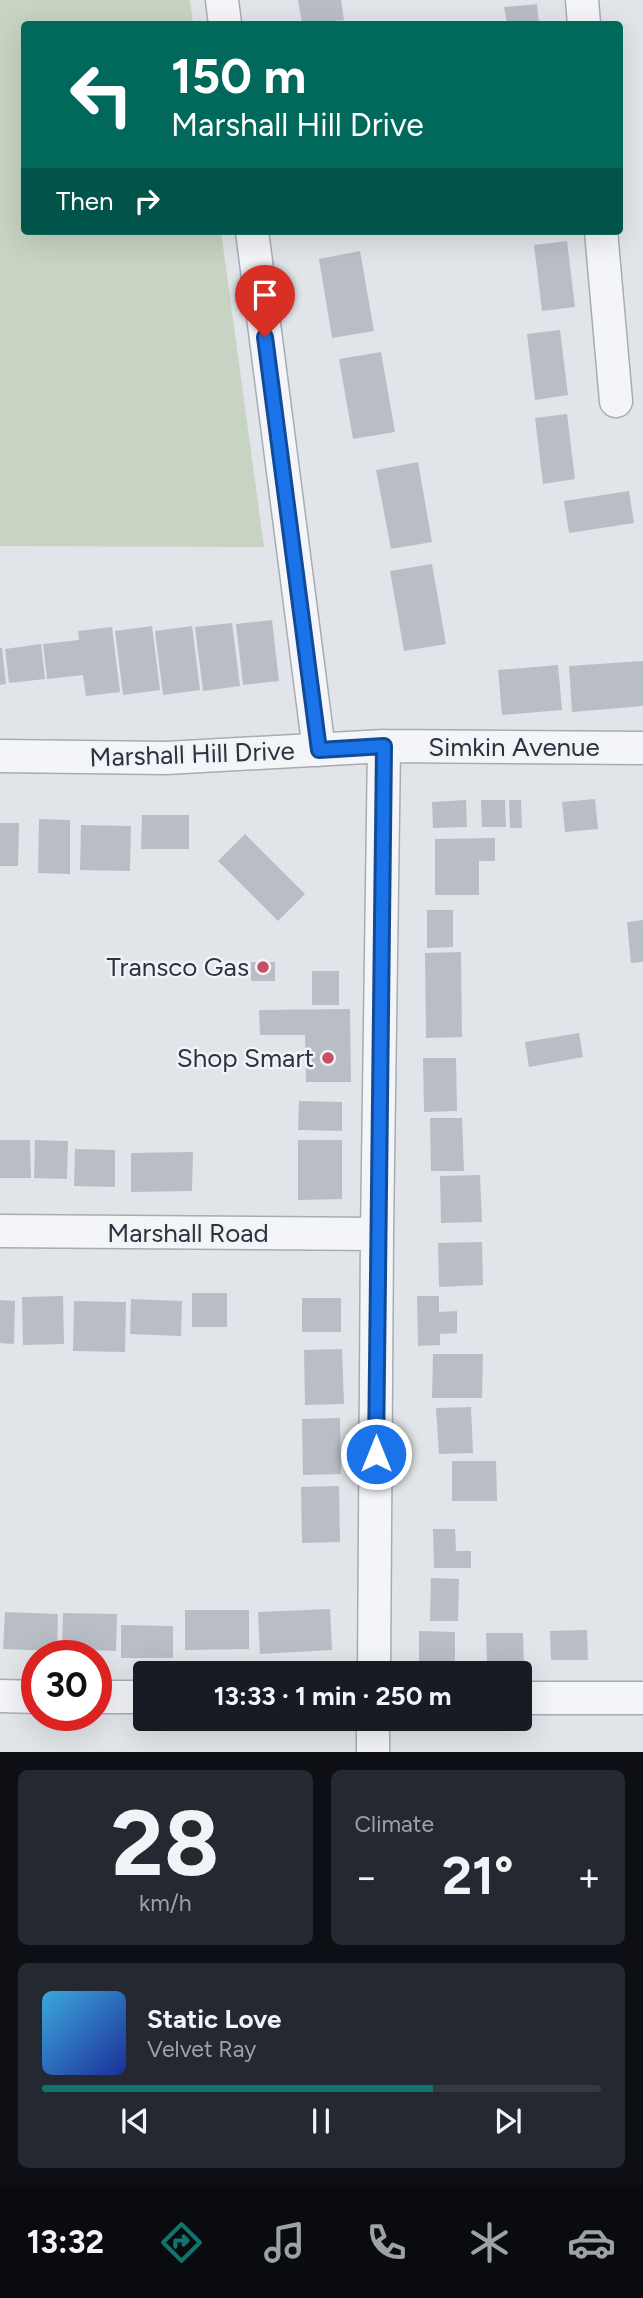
<!DOCTYPE html>
<meta charset="utf-8">
<style>
body{margin:0;font-family:Figtree,sans-serif;background:#242831;color:#f1f3f6;height:100vh;display:flex;flex-direction:column;font-size:26px;white-space:nowrap}
*{box-sizing:border-box;margin:0}
p{font-size:23px;color:#9ea1a6}
.icon{flex:none;width:38px;height:38px;fill:none;stroke:currentColor;stroke-width:2;stroke-linecap:round;stroke-linejoin:round}
.map{position:relative;height:1752px;overflow:hidden}
.details{display:flex;flex-direction:column;gap:18px;padding:18px;background:#0d0f14;flex:1}
.details>*{flex:none}
.guide{position:absolute;left:21px;top:21px;width:602px;height:214px;border-radius:7px;box-shadow:0 7px 28px #0002;background:#00695c;color:#fff;overflow:hidden}
.speed{position:absolute;left:21px;top:1640px;display:flex;gap:14px;font-size:35px;font-weight:700;text-align:center}
.speed>*{display:grid;place-content:center;width:91px;height:91px;border-radius:50%;background:#171b24;box-shadow:0 7px 28px #0002;line-height:1}
.speed .limit{border:10px solid #d22;background:#fff;color:#111}
.pin{position:absolute;display:grid;place-items:center;width:60px;height:60px;color:#fff;margin:-72px -30px;border-radius:50% 50% 50% 0;rotate:-45deg;box-shadow:0 0 7px #0007}
.pin .icon{rotate:45deg}
.me{position:absolute;width:77px;margin:-38px;rotate:0deg;stroke-linejoin:round;filter:drop-shadow(0 0 5px #0008)}
.turn{display:flex;align-items:center;gap:24px;height:147px;padding:0 35px;font-size:32px}
.turn .icon{width:91px;height:91px;stroke-width:2.5}
.turn b{display:block;font-size:49px;line-height:60px}
.then{display:flex;align-items:center;height:66px;padding:0 35px;background:#0003;gap:14px;font-size:26px}
.big{font-size:52px;font-weight:700;line-height:1.1}
.details .tile{flex:1;display:flex;flex-direction:column;justify-content:center;gap:10px;min-width:0;padding:0 24px;border-radius:10px;background:#242831}
.details .dial{align-items:center;gap:0}
.dial b{font-size:91px;line-height:1}
.song{display:flex;align-items:center;gap:21px}
.cover{width:84px;height:84px;border-radius:10px;background:linear-gradient(135deg,hsl(200 70% 55%),hsl(230 70% 35%))}
.played{height:7px;border-radius:4px;background:linear-gradient(90deg,#0f766e 70%,#363941 70%)}
.keys{display:flex;justify-content:space-around;direction:ltr}
.heat{display:flex;justify-content:space-between;align-items:center;font-size:38px;direction:ltr}
.details .tiles{flex:1;display:grid;gap:18px;grid-template-columns:1fr 1fr}
.tile:last-child{grid-column:span 2}
.trip{position:absolute;left:133px;top:1661px;width:399px;height:70px;border-radius:7px;background:#171b24;box-shadow:0 7px 28px #0002;font-weight:700;line-height:70px;text-align:center}
.dock{display:flex;height:112px;justify-content:space-around;align-items:center;background:#090b0e;color:#9ea1a6}
.dock .icon{width:49px;height:49px}
.dock .current{color:#0f766e}
.dock b{font-size:32px;color:#f1f3f6}
.map>svg:first-child{display:block}
.green{fill:#c7d3c3}
.building{fill:#b9bec6}
.lines{fill:none;stroke-linecap:round;stroke-linejoin:round}
.street-casing{stroke:#a7acb3;stroke-width:35}
.street{stroke:#f4f5f8;stroke-width:32}
.route-casing{stroke:#114b97;stroke-width:18}
.route{stroke:#1a73e8;stroke-width:12}
.poi-dot{fill:#c74e63;stroke:#f1f3f7;stroke-width:2.5}
.labels{text-anchor:middle;stroke-width:5;stroke-linejoin:round;paint-order:stroke}
.street-label{font-size:26px;fill:#2b3340;stroke:#f1f3f7}
.poi-label{font-size:26px;fill:#2b3340;stroke:#f1f3f7;text-anchor:end}
</style>
<div class="map">
<svg width="643" height="1752" viewBox="0 0 643 1752">
<rect width="100%" height="100%" fill="#e1e5e9"/>
<path class="green" d="M 0,0 L 190,0 L 193,24 L 24,24 L 24,231 L 221,231 L 264,547 L 0,546 Z"/>
<path class="building" d="M 298,0 L 341,0 L 344,20 L 302,24 Z
M 537,4 L 539,24 L 507,24 L 504,7 Z
M 567,241 L 575,307 L 542,311 L 534,245 Z
M 360,251 L 374,331 L 332,338 L 319,259 Z
M 560,330 L 568,395 L 535,400 L 527,334 Z
M 381,352 L 395,432 L 353,439 L 339,359 Z
M 567,414 L 575,479 L 543,484 L 535,418 Z
M 418,462 L 432,542 L 391,549 L 376,470 Z
M 629,491 L 634,523 L 569,533 L 564,501 Z
M 432,564 L 446,644 L 404,651 L 390,571 Z
M 272,620 L 279,681 L 243,685 L 236,624 Z
M 232,623 L 240,686 L 203,691 L 195,627 Z
M 152,626 L 160,690 L 123,695 L 115,631 Z
M 192,626 L 200,690 L 163,695 L 155,631 Z
M 112,627 L 120,692 L 86,696 L 83,675 L 47,679 L 43,644 L 79,640 L 78,631 Z
M 41,644 L 45,679 L 9,683 L 5,649 Z
M 0,648 L 2,648 L 6,684 L 0,685 Z
M 643,661 L 643,706 L 572,712 L 569,666 Z
M 558,665 L 562,710 L 502,715 L 498,670 Z
M 595,799 L 598,829 L 565,832 L 562,802 Z
M 466,800 L 467,827 L 433,828 L 432,802 Z
M 481,800 L 505,800 L 506,827 L 482,827 Z
M 509,800 L 521,800 L 522,828 L 510,828 Z
M 142,815 L 189,815 L 189,849 L 141,849 Z
M 39,819 L 70,820 L 70,874 L 38,873 Z
M 0,823 L 19,823 L 18,866 L 0,866 Z
M 81,825 L 131,826 L 130,871 L 80,870 Z
M 245,834 L 305,894 L 278,921 L 218,861 Z
M 495,838 L 495,861 L 479,861 L 479,895 L 435,895 L 435,839 Z
M 427,910 L 453,910 L 453,947 L 427,948 Z
M 643,920 L 643,962 L 631,963 L 627,922 Z
M 461,952 L 462,1037 L 426,1038 L 425,953 Z
M 251,962 L 275,962 L 275,981 L 251,981 Z
M 312,971 L 339,971 L 339,1005 L 312,1005 Z
M 350,1009 L 351,1082 L 306,1082 L 305,1035 L 260,1035 L 259,1010 Z
M 579,1033 L 583,1057 L 529,1067 L 525,1042 Z
M 423,1058 L 456,1058 L 457,1111 L 424,1112 Z
M 299,1101 L 342,1102 L 342,1131 L 298,1130 Z
M 430,1118 L 462,1118 L 464,1171 L 431,1171 Z
M 0,1140 L 30,1140 L 31,1178 L 0,1178 Z
M 35,1140 L 68,1141 L 67,1179 L 34,1178 Z
M 298,1140 L 342,1140 L 342,1199 L 298,1200 Z
M 75,1149 L 115,1150 L 115,1187 L 74,1186 Z
M 193,1152 L 192,1191 L 131,1192 L 131,1153 Z
M 480,1175 L 482,1222 L 441,1223 L 440,1176 Z
M 482,1242 L 483,1285 L 439,1287 L 438,1243 Z
M 192,1293 L 227,1293 L 227,1327 L 192,1327 Z
M 63,1296 L 64,1344 L 23,1345 L 22,1297 Z
M 417,1296 L 439,1296 L 439,1312 L 457,1311 L 457,1333 L 440,1334 L 440,1345 L 418,1346 Z
M 302,1298 L 341,1298 L 341,1332 L 302,1332 Z
M 131,1299 L 182,1301 L 181,1336 L 130,1334 Z
M 0,1300 L 15,1301 L 14,1344 L 0,1343 Z
M 74,1301 L 126,1302 L 125,1352 L 73,1351 Z
M 342,1349 L 344,1404 L 305,1405 L 304,1350 Z
M 433,1354 L 483,1354 L 482,1398 L 432,1398 Z
M 471,1407 L 473,1453 L 439,1454 L 436,1408 Z
M 340,1418 L 341,1474 L 303,1475 L 302,1419 Z
M 452,1461 L 496,1461 L 497,1501 L 452,1501 Z
M 339,1486 L 340,1542 L 302,1543 L 301,1487 Z
M 433,1529 L 455,1529 L 456,1551 L 471,1551 L 471,1568 L 434,1568 Z
M 431,1578 L 459,1579 L 458,1621 L 430,1621 Z
M 330,1609 L 332,1650 L 260,1654 L 258,1612 Z
M 185,1610 L 249,1610 L 249,1649 L 185,1650 Z
M 5,1612 L 58,1614 L 57,1651 L 3,1649 Z
M 63,1613 L 117,1614 L 116,1651 L 62,1649 Z
M 121,1625 L 173,1626 L 173,1658 L 121,1658 Z
M 587,1630 L 588,1660 L 551,1660 L 550,1631 Z
M 419,1631 L 455,1632 L 455,1664 L 419,1664 Z
M 486,1633 L 523,1633 L 524,1663 L 487,1664 Z"/>
<g class="lines">
<g class="street-casing">
<path id="street" d="M 222,0 L 225,24
M 582,0 L 584,24
M 252,231 L 319,750
M 601,231 L 616,401
M 0,756 L 166,758 L 384,746 L 643,748
M 0,1231 L 377,1234
M 374,1673 L 377,1234 L 384,746
M 0,1696 L 37,1697
M 96,1697 L 145,1697
M 520,1698 L 643,1698
M 373,1752 L 373,1718"/>
</g>
<use href="#street" class="street"/>
</g>
<g class="lines">
<g class="route-casing">
<path id="route" d="M 265,337 L 319,750 L 384,746 L 376,1454"/>
</g>
<use href="#route" class="route"/>
</g>
<g class="poi-dot">
<circle cx="263" cy="967" r="7"/>
<circle cx="328" cy="1058" r="7"/>
</g>
<g class="labels">
<g class="street-label">
<text x="514" y="756">Simkin Avenue</text>
<text transform="translate(192 754) rotate(-2)" y="9">Marshall Hill Drive</text>
<text x="188" y="1242">Marshall Road</text>
</g>
<g class="poi-label">
<text x="249" y="976">Transco Gas</text>
<text x="314" y="1067">Shop Smart</text>
</g>
</g>
</svg>
<div class="speed"><div class="limit">30</div></div>
<div class="pin" style="left:265px;top:337px;background:#d93025"><svg class="icon" aria-label="arrive" viewBox="0 0 24 24"><path d="M6 21V4h12l-3 4 3 4H6"/></svg></div>
<svg class="me" style="left:376px;top:1454px" viewBox="-20 -20 40 40"><circle r="17" fill="#1a73e8" stroke="#fff" stroke-width="3"/><path d="M0-11L8 9 0 5-8 9z" fill="#fff"/></svg>
<div class="trip">13:33 · 1 min · 250 m</div>
<div class="guide">
<div class="turn"><svg class="icon" aria-label="left" viewBox="0 0 24 24"><path d="M17 20v-9H6M10 6l-5 5 5 5"/></svg><div><b>150 m</b>Marshall Hill Drive</div></div>
<div class="then">Then<svg class="icon" aria-label="right" viewBox="0 0 24 24"><path d="M7 20v-9h11M14 6l5 5-5 5"/></svg></div>
</div>
</div>
<section class="details">
<div class="tiles">
<div class="tile dial"><b>28</b><p>km/h</p></div>
<div class="tile"><p>Climate</p>
<div class="heat"><a>−</a><b class="big">21°</b><a>+</a></div>
</div>
<div class="tile">
<div class="song"><i class="cover"></i><div><b>Static Love</b><p>Velvet Ray</p></div></div>
<div class="played"></div>
<div class="keys"><svg class="icon" aria-label="previous" viewBox="0 0 24 24"><path d="M18 5L8 12l10 7zM5 5v14"/></svg><svg class="icon" aria-label="pause" viewBox="0 0 24 24"><path d="M8 5v14M16 5v14"/></svg><svg class="icon" aria-label="next" viewBox="0 0 24 24"><path d="M6 5l10 7-10 7zM19 5v14"/></svg></div>
</div>
</div>
</section>
<nav class="dock">
<b>13:32</b>
<svg class="icon current" aria-label="directions" viewBox="0 0 24 24"><path d="M12 3l9 9-9 9-9-9zM9 14v-3h6M13 9l2 2-2 2"/></svg>
<svg class="icon" aria-label="music" viewBox="0 0 24 24"><path d="M9 18V5l10-2v13"/><circle cx="6" cy="18" r="3"/><circle cx="16" cy="16" r="3"/></svg>
<svg class="icon" aria-label="phone" viewBox="0 0 24 24"><path d="M5 4h4l2 5-3 2q2 4 5 5l2-3 5 2v4C11 20 4 13 5 4z"/></svg>
<svg class="icon" aria-label="climate" viewBox="0 0 24 24"><path d="M12 3v18M4 7l16 10M4 17L20 7"/></svg>
<svg class="icon" aria-label="car" viewBox="0 0 24 24"><path d="M5 17H2v-5l4-1 3-4h7l3 4 3 1v5h-3M9 17h6M6 11h13"/><circle cx="7" cy="17" r="2"/><circle cx="17" cy="17" r="2"/></svg>
</nav>
